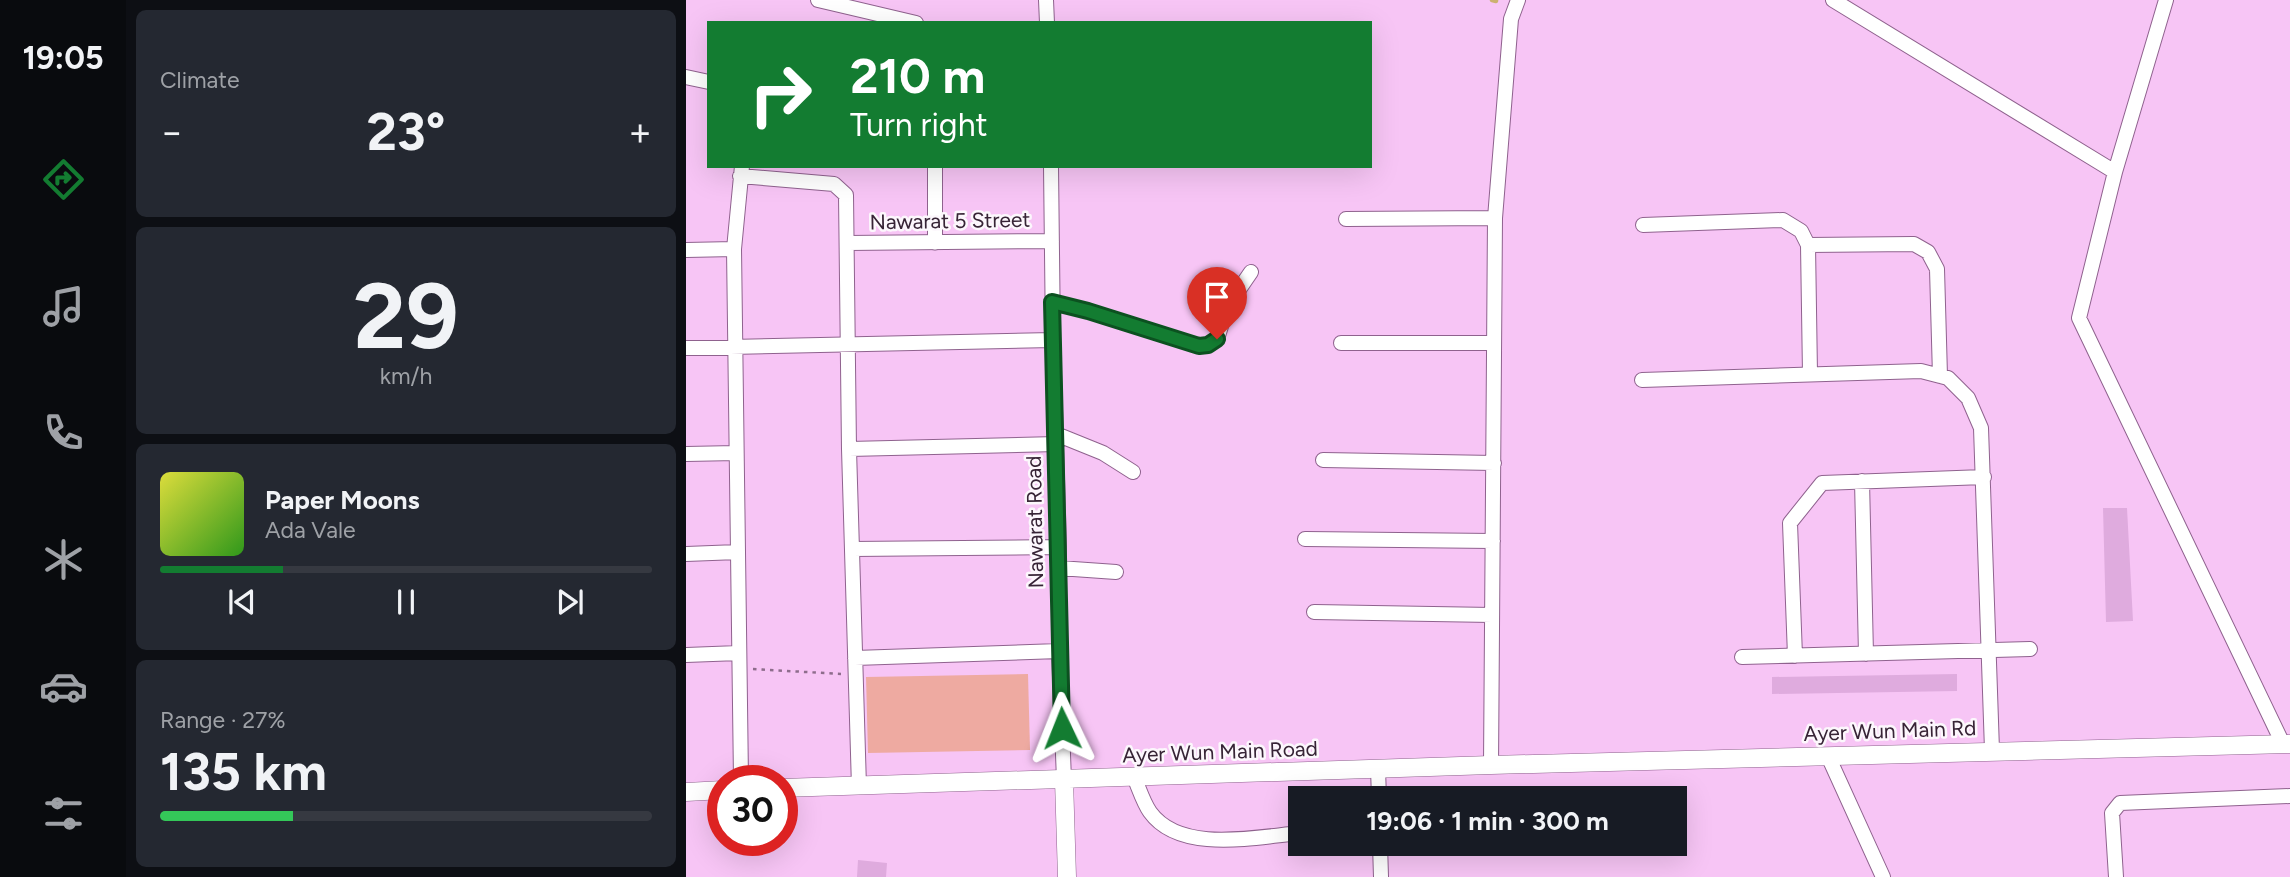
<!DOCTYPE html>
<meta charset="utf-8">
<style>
body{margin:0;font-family:Figtree,sans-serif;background:#242831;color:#f1f3f6;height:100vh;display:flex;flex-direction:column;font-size:26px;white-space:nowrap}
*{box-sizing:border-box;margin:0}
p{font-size:23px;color:#9ea1a6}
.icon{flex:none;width:38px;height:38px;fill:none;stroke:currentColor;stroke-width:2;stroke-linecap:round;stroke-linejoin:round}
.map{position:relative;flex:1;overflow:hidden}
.panel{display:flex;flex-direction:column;gap:10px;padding:10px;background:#0d0f14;width:560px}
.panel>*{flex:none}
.guide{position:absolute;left:21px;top:21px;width:665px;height:147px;border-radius:0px;box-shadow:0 7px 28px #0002;background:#137c31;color:#fff;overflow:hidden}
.speed{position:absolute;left:21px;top:765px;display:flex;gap:14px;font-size:35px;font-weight:700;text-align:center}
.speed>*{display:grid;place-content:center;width:91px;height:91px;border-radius:50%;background:#171b24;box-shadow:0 7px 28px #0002;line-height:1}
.speed .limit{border:10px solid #d22;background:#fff;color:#111}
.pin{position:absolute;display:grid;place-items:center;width:60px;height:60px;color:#fff;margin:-72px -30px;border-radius:50% 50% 50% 0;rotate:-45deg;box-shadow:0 0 7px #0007}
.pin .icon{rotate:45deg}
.me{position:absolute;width:77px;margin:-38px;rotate:358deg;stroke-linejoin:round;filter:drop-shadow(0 0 5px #0008)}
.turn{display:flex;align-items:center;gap:24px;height:147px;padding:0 28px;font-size:32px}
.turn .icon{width:91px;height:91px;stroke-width:2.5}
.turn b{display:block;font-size:49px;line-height:60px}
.big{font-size:52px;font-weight:700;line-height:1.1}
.panel .card{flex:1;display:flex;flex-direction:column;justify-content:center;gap:10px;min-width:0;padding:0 24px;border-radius:10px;background:#242831}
.panel .dial{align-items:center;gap:0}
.dial b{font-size:91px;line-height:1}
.song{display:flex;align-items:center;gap:21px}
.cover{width:84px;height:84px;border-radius:10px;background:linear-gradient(135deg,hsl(60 70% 55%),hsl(110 70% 35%))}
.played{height:7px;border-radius:4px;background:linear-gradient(90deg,#137c31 25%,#363941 25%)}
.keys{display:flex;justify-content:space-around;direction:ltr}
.heat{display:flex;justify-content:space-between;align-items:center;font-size:38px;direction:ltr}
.charge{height:10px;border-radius:5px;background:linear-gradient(90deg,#34c759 27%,#363941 0)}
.trip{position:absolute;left:602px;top:786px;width:399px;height:70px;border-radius:0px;background:#171b24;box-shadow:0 7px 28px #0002;font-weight:700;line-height:70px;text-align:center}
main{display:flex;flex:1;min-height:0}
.menu{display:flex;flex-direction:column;width:126px;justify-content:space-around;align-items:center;background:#090b0e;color:#9ea1a6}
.menu .icon{width:49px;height:49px}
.menu .active{color:#137c31}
.menu b{font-size:32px;color:#f1f3f6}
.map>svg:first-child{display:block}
.green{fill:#eeaaa1}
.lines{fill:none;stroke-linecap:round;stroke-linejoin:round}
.stream{stroke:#ccb170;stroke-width:4.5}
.building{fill:#dfabde}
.minor-casing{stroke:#8f628e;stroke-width:16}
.major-casing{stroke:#8f628e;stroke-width:19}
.path{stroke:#8e6d8c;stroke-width:2.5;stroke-dasharray:3.5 5;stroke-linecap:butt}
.minor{stroke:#fff;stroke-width:14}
.major{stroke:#fff;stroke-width:18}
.route-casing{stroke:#0c5120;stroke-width:18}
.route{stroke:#137c31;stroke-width:12}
.labels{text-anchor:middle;stroke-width:5;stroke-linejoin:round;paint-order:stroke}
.street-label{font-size:21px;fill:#372436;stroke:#fcf7fc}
</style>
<main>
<nav class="menu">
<b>19:05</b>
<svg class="icon active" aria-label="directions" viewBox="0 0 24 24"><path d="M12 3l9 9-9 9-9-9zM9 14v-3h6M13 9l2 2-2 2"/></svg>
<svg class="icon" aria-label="music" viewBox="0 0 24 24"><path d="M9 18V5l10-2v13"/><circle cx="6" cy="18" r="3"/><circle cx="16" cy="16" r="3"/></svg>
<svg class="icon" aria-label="phone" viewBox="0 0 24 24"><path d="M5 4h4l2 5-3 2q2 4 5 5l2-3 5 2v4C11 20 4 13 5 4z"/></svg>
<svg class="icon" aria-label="climate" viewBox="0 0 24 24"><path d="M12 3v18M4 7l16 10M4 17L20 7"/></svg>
<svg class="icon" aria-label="car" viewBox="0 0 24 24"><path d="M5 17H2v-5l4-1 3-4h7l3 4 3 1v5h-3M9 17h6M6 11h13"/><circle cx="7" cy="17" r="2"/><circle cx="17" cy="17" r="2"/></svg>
<svg class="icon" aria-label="filters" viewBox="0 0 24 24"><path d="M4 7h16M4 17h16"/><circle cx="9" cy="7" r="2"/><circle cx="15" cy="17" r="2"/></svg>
</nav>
<section class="panel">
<div class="card"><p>Climate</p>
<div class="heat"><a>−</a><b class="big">23°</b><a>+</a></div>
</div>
<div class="card dial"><b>29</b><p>km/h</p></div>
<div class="card">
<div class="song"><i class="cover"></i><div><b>Paper Moons</b><p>Ada Vale</p></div></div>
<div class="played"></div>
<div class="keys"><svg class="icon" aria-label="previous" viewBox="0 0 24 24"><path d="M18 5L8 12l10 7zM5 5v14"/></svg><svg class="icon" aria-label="pause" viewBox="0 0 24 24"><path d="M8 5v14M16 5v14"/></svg><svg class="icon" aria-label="next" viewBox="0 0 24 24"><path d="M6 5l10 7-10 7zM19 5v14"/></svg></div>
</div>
<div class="card"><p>Range · 27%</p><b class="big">135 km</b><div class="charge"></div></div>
</section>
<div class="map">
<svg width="1604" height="877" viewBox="0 0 1604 877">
<rect width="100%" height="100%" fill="#f7c5f5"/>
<path class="green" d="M 342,674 L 344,750 L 182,753 L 180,677 Z"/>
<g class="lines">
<path class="stream" d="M 806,0 L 810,1"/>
</g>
<path class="building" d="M 1417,508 L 1441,508 L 1447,621 L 1420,622 Z
M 1271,674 L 1271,691 L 1086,694 L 1086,677 Z
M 172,860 L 201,863 L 200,877 L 171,877 Z"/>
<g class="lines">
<g class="minor-casing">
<path id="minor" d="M 132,0 L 230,23
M 360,0 L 361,23
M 1147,0 L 1429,172
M 1480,0 L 1429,172 L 1393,318 L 1597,744
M 0,77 L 23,82
M 365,166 L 367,340 L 373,547 L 373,651 L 378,780
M 54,176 L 148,184 L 160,195 L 163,449 L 173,787
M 660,219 L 809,218
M 957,225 L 1097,220 L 1115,231 L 1122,245 L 1124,374
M 162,243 L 366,241
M 249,243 L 249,166
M 1122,245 L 1228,244 L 1242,252 L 1251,269 L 1254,376
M 0,250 L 48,249
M 366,302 L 402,311 L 513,346 L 522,345 L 531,339 L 541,307 L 565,272
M 655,343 L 808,343
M 0,348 L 367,340
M 956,380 L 1235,371 L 1262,378 L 1282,398 L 1295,428 L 1306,750
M 370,434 L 417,453 L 447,472
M 163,449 L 371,444
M 0,454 L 50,453
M 637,460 L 808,463
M 1176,481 L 1180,654
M 619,539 L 807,541
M 166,549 L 373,547
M 0,554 L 52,552
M 373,568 L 430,572
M 628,612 L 806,615
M 0,655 L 53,653
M 1109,656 L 1104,523 L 1136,483 L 1298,477
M 1056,657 L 1344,649
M 169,658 L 373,651
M 1142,756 L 1197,877
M 805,765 L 809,218 L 825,19 L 832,0
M 692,769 L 693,798
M 448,777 C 453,788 457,802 464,812 C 494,854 570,837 614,833
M 55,780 L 48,249 L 56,166
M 694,844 L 695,877
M 1430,877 L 1426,813 L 1434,803 L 1604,796"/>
</g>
<g class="major-casing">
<path id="major" d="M 378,780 L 381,877
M 96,788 L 805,765 L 1604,744
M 0,792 L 37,790"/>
</g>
<path class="path" d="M 67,669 L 155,674"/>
<use href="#minor" class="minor"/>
<use href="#major" class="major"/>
</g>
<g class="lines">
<g class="route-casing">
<path id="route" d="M 376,728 L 366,302 L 402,311 L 513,346 L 522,345 L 531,339"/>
</g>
<use href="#route" class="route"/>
</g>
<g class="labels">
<g class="street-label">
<text transform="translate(264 221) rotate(-1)" y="7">Nawarat 5 Street</text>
<text transform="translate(349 522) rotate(-91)" y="7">Nawarat Road</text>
<text transform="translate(1204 731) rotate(-2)" y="7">Ayer Wun Main Rd</text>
<text transform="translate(534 752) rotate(-2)" y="7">Ayer Wun Main Road</text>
</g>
</g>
</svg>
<div class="speed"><div class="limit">30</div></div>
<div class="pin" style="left:531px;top:339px;background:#d93025"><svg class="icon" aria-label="arrive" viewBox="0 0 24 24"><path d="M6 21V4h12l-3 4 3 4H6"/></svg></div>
<svg class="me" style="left:376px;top:728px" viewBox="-20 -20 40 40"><path d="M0-17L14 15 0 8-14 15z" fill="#137c31" stroke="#fff" stroke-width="4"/></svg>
<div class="trip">19:06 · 1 min · 300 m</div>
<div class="guide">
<div class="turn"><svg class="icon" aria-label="right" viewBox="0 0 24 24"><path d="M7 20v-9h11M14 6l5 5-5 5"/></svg><div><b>210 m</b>Turn right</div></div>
</div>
</div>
</main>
